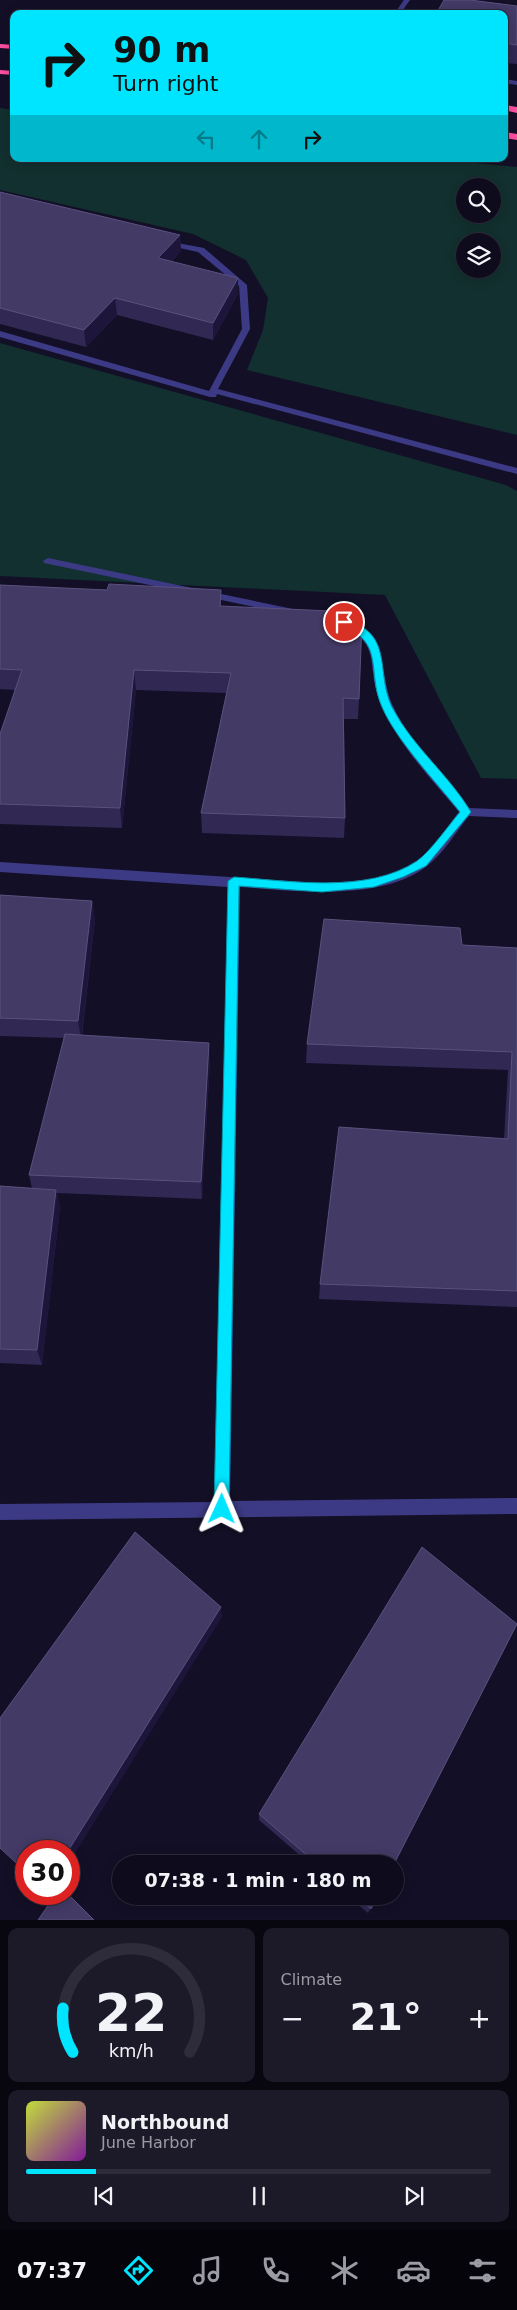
<!DOCTYPE html>
<meta charset="utf-8">
<style>
body{margin:0;font-family:"DejaVu Sans",sans-serif;background:#1c1929;color:#f1f3f6;height:100vh;display:flex;flex-direction:column;font-size:19px;white-space:nowrap}
*{box-sizing:border-box;margin:0}
p{font-size:16px;color:#9b9ba3}
.icon{flex:none;width:28px;height:28px;fill:none;stroke:currentColor;stroke-width:2;stroke-linecap:round;stroke-linejoin:round}
.map{position:relative;height:1920px;overflow:hidden}
.drawer{display:flex;flex-direction:column;gap:8px;padding:8px;background:#08060f;flex:1}
.drawer>*{flex:none}
.hud{position:absolute;left:10px;top:10px;width:498px;height:152px;border-radius:10px;box-shadow:0 2px 12px #0003,0 0 0 1px #2e2b3b;background:#00e5ff;color:#111;overflow:hidden}
.controls{position:absolute;left:456px;top:178px;display:grid;gap:10px}
.controls a{display:grid;place-items:center;width:45px;height:45px;border-radius:50%;background:#0e0b1c;box-shadow:0 2px 12px #0003,0 0 0 1px #2e2b3b;font-size:25px}
.speed{position:absolute;left:15px;top:1840px;display:flex;gap:10px;font-size:25px;font-weight:700;text-align:center}
.speed>*{display:grid;place-content:center;width:65px;height:65px;border-radius:50%;background:#0e0b1c;box-shadow:0 2px 12px #0003,0 0 0 1px #2e2b3b;line-height:1}
.speed .limit{border:8px solid #d22;background:#fff;color:#111}
.pin{position:absolute;display:grid;place-items:center;width:42px;height:42px;color:#fff;margin:-21px;border:2px solid #fff;border-radius:50%;box-shadow:0 1px 5px #0007}
.me{position:absolute;width:55px;margin:-28px;rotate:1deg;stroke-linejoin:round;filter:drop-shadow(0 0 4px #0008)}
.turn{display:flex;align-items:center;gap:18px;height:105px;padding:0 20px;font-size:22px}
.turn .icon{width:65px;height:65px;stroke-width:2.5}
.turn b{display:block;font-size:35px;line-height:42px}
.lanes{display:flex;align-items:center;height:48px;padding:0 20px;background:#0003;justify-content:center;gap:25px;direction:ltr}
.lanes .off{opacity:.35}
.big{font-size:38px;font-weight:700;line-height:1.1}
.drawer .widget{flex:1;display:flex;flex-direction:column;justify-content:center;gap:8px;min-width:0;padding:0 18px;border-radius:10px;background:#1c1929}
.drawer .dial{align-items:center;gap:0}
.dial svg{height:130px;overflow:visible;fill:none;stroke:#2e2b3b;stroke-width:7;stroke-linecap:round;text-anchor:middle}
.dial text{fill:#f1f3f6;stroke:none}
.song{display:flex;align-items:center;gap:15px}
.cover{width:60px;height:60px;border-radius:8px;background:linear-gradient(135deg,hsl(70 70% 55%),hsl(290 70% 35%))}
.played{height:5px;border-radius:2px;background:linear-gradient(90deg,#00e5ff 15%,#2e2b3b 15%)}
.keys{display:flex;justify-content:space-around;direction:ltr}
.heat{display:flex;justify-content:space-between;align-items:center;font-size:28px;direction:ltr}
.drawer .tiles{flex:1;display:grid;gap:8px;grid-template-columns:1fr 1fr}
.widget:last-child{grid-column:span 2}
.trip{position:absolute;left:112px;top:1855px;width:292px;height:50px;border-radius:25px;background:#0e0b1c;box-shadow:0 2px 12px #0003,0 0 0 1px #2e2b3b;font-weight:700;line-height:50px;text-align:center}
.tabs{display:flex;height:80px;justify-content:space-around;align-items:center;background:#06040b;color:#9b9ba3}
.tabs .icon{width:35px;height:35px}
.tabs .on{color:#00e5ff}
.tabs b{font-size:22px;color:#f1f3f6}
.map>svg:first-child{display:block}
.green{fill:#12302f;fill-rule:evenodd}
.lines{fill:none;stroke-linecap:round;stroke-linejoin:round}
.minor{fill:#3d3a85;fill-rule:evenodd}
.highway{fill:#ff4fa3;fill-rule:evenodd}
.wall{fill:#312854}
.shaded-wall{fill:#1d163a}
.building{fill:#433a66;stroke:#5a527e}
.route{fill:#00e5ff;stroke:#0095a6}
</style>
<div class="map">
<svg width="517" height="1920" viewBox="0 0 517 1920">
<rect width="100%" height="100%" fill="#130f26"/>
<path class="green" d="M 0,108 L 14,110 L 14,159 L 432,159 L 517,167 L 517,435 L 247,370 L 263,330 L 268,298 L 246,260 L 193,234 L 0,190 ZM 465,186 L 492,186 L 492,214 L 465,214 ZM 465,241 L 492,241 L 492,269 L 465,269 Z
M 0,343 L 506,485 L 517,491 L 517,779 L 481,778 L 385,595 L 0,576 Z"/>
<g class="lines">
<path class="minor" d="M 404,0 L 410,0 L 400,14 L 394,14 Z
M 504,79 L 517,81 L 517,85 L 504,83 Z
M 161,240 L 204,248 L 247,285 L 250,329 L 218,389 L 517,468 L 517,474 L 217,394 L 216,397 L 210,397 L 0,337 L 0,331 L 209,391 L 242,329 L 239,286 L 198,252 L 161,244 Z
M 48,558 L 293,609 L 298,612 L 293,615 L 44,563 L 43,561 Z
M 347,620 C 388,631 379,675 393,706 C 410,744 443,776 469,808 L 517,810 L 517,818 L 469,816 C 455,833 444,853 427,866 C 381,902 294,891 240,887 L 230,1501 L 517,1498 L 517,1514 L 0,1520 L 0,1504 L 214,1502 L 228,887 L 0,872 L 0,862 L 321,883 C 353,881 392,881 419,860 C 435,847 446,828 459,812 C 430,777 394,741 378,696 C 367,662 381,646 343,625 L 343,621 Z"/>
<path class="highway" d="M 0,44 L 14,45 L 14,49 L 0,48 Z
M 0,70 L 14,71 L 14,75 L 0,74 Z
M 504,105 L 517,107 L 517,113 L 504,110 Z
M 504,132 L 517,134 L 517,140 L 504,138 Z"/>
</g>
<path class="wall" d="M 517,6 L 517,64 L 504,63 L 504,14 Z
M 0,192 L 180,235 L 181,251 L 171,262 L 238,294 L 213,340 L 117,315 L 86,347 L 0,324 Z
M 0,585 L 107,590 L 221,590 L 221,606 L 359,699 L 358,719 L 344,719 L 345,818 L 344,838 L 202,833 L 201,813 L 226,693 L 136,690 L 122,828 L 0,824 L 0,734 L 15,690 L 0,689 Z
M 0,895 L 92,901 L 95,920 L 82,1035 L 210,1061 L 202,1199 L 57,1193 L 60,1207 L 42,1365 L 0,1363 L 0,1186 L 32,1188 L 29,1175 L 64,1038 L 0,1036 Z
M 462,945 L 517,948 L 517,1307 L 319,1299 L 320,1284 L 504,1139 L 508,1070 L 306,1063 L 307,1044 Z
M 259,1814 L 394,1864 L 310,1864 L 259,1820 Z
M 348,1896 L 378,1896 L 368,1913 Z"/>
<path class="shaded-wall" d="M 180,235 L 181,251 L 158,275 L 158,258 Z
M 238,278 L 238,294 L 213,340 L 213,323 Z
M 115,298 L 117,315 L 86,347 L 84,330 Z
M 134,670 L 136,690 L 122,828 L 120,808 Z
M 92,901 L 95,920 L 81,1039 L 78,1021 Z
M 209,1043 L 210,1061 L 202,1199 L 201,1182 Z
M 56,1190 L 60,1207 L 42,1365 L 37,1350 Z
M 221,1607 L 222,1617 L 69,1863 L 69,1851 L 68,1851 Z"/>
<path class="building" d="M 444,0 L 470,0 L 517,6 L 517,45 L 504,43 L 504,14 L 436,14 Z
M 0,192 L 180,235 L 158,258 L 238,278 L 213,323 L 115,298 L 84,330 L 0,308 Z
M 109,584 L 221,590 L 220,606 L 352,612 L 362,620 L 359,699 L 343,698 L 345,818 L 201,813 L 231,673 L 134,670 L 120,808 L 0,804 L 0,734 L 22,670 L 0,669 L 0,585 L 107,590 Z
M 0,895 L 92,901 L 78,1021 L 0,1018 Z
M 324,919 L 460,928 L 462,945 L 517,948 L 517,1291 L 320,1284 L 339,1127 L 508,1139 L 512,1052 L 307,1044 Z
M 65,1034 L 209,1043 L 201,1182 L 29,1175 Z
M 0,1186 L 56,1190 L 37,1350 L 0,1349 Z
M 135,1532 L 221,1607 L 68,1851 L 26,1851 L 26,1872 L 0,1848 L 0,1718 Z
M 422,1547 L 517,1624 L 394,1864 L 317,1864 L 259,1814 Z
M 56,1894 L 68,1894 L 94,1920 L 38,1920 Z
M 356,1896 L 378,1896 L 371,1909 Z"/>
<path class="route" d="M 344,619 C 396,634 374,672 393,709 C 413,747 449,775 471,812 L 426,866 L 403,877 L 374,887 L 322,892 L 239,886 L 229,1509 L 227,1515 L 222,1517 L 217,1515 L 214,1509 L 228,881 L 234,877 C 291,881 367,894 417,861 C 430,852 449,825 460,812 C 437,783 396,740 382,707 C 366,670 386,643 341,625 L 339,622 Z"/>
</svg>
<div class="controls">
<a><svg class="icon" aria-label="search" viewBox="0 0 24 24"><circle cx="10" cy="10" r="6"/><path d="M15 15l6 6"/></svg></a>
<a><svg class="icon" aria-label="layers" viewBox="0 0 24 24"><path d="M12 4l9 5-9 5-9-5zM3 14l9 5 9-5"/></svg></a>
</div>
<div class="speed"><div class="limit">30</div></div>
<div class="pin" style="left:344px;top:622px;background:#d93025"><svg class="icon" aria-label="arrive" viewBox="0 0 24 24"><path d="M6 21V4h12l-3 4 3 4H6"/></svg></div>
<svg class="me" style="left:222px;top:1509px" viewBox="-20 -20 40 40"><path d="M0-17L14 15 0 8-14 15z" fill="#00e5ff" stroke="#fff" stroke-width="4"/></svg>
<div class="trip">07:38 · 1 min · 180 m</div>
<div class="hud">
<div class="turn"><svg class="icon" aria-label="right" viewBox="0 0 24 24"><path d="M7 20v-9h11M14 6l5 5-5 5"/></svg><div><b>90 m</b>Turn right</div></div>
<div class="lanes"><svg class="icon off" aria-label="left" viewBox="0 0 24 24"><path d="M17 20v-9H6M10 6l-5 5 5 5"/></svg><svg class="icon off" aria-label="ahead" viewBox="0 0 24 24"><path d="M12 20V5M6 11l6-6 6 6"/></svg><svg class="icon" aria-label="right" viewBox="0 0 24 24"><path d="M7 20v-9h11M14 6l5 5-5 5"/></svg></div>
</div>
</div>
<section class="drawer">
<div class="tiles">
<div class="widget dial"><svg viewBox="0 0 100 80">
<path d="M14 69A42 42 0 1 1 86 69"/>
<path d="M14 69A42 42 0 0 1 8 42" stroke="#00e5ff"/>
<text x="50" y="56" font-size="32" font-weight="700">22</text>
<text x="50" y="72" font-size="11">km/h</text>
</svg></div>
<div class="widget"><p>Climate</p>
<div class="heat"><a>−</a><b class="big">21°</b><a>+</a></div>
</div>
<div class="widget">
<div class="song"><i class="cover"></i><div><b>Northbound</b><p>June Harbor</p></div></div>
<div class="played"></div>
<div class="keys"><svg class="icon" aria-label="previous" viewBox="0 0 24 24"><path d="M18 5L8 12l10 7zM5 5v14"/></svg><svg class="icon" aria-label="pause" viewBox="0 0 24 24"><path d="M8 5v14M16 5v14"/></svg><svg class="icon" aria-label="next" viewBox="0 0 24 24"><path d="M6 5l10 7-10 7zM19 5v14"/></svg></div>
</div>
</div>
</section>
<nav class="tabs">
<b>07:37</b>
<svg class="icon on" aria-label="directions" viewBox="0 0 24 24"><path d="M12 3l9 9-9 9-9-9zM9 14v-3h6M13 9l2 2-2 2"/></svg>
<svg class="icon" aria-label="music" viewBox="0 0 24 24"><path d="M9 18V5l10-2v13"/><circle cx="6" cy="18" r="3"/><circle cx="16" cy="16" r="3"/></svg>
<svg class="icon" aria-label="phone" viewBox="0 0 24 24"><path d="M5 4h4l2 5-3 2q2 4 5 5l2-3 5 2v4C11 20 4 13 5 4z"/></svg>
<svg class="icon" aria-label="climate" viewBox="0 0 24 24"><path d="M12 3v18M4 7l16 10M4 17L20 7"/></svg>
<svg class="icon" aria-label="car" viewBox="0 0 24 24"><path d="M5 17H2v-5l4-1 3-4h7l3 4 3 1v5h-3M9 17h6M6 11h13"/><circle cx="7" cy="17" r="2"/><circle cx="17" cy="17" r="2"/></svg>
<svg class="icon" aria-label="filters" viewBox="0 0 24 24"><path d="M4 7h16M4 17h16"/><circle cx="9" cy="7" r="2"/><circle cx="15" cy="17" r="2"/></svg>
</nav>
